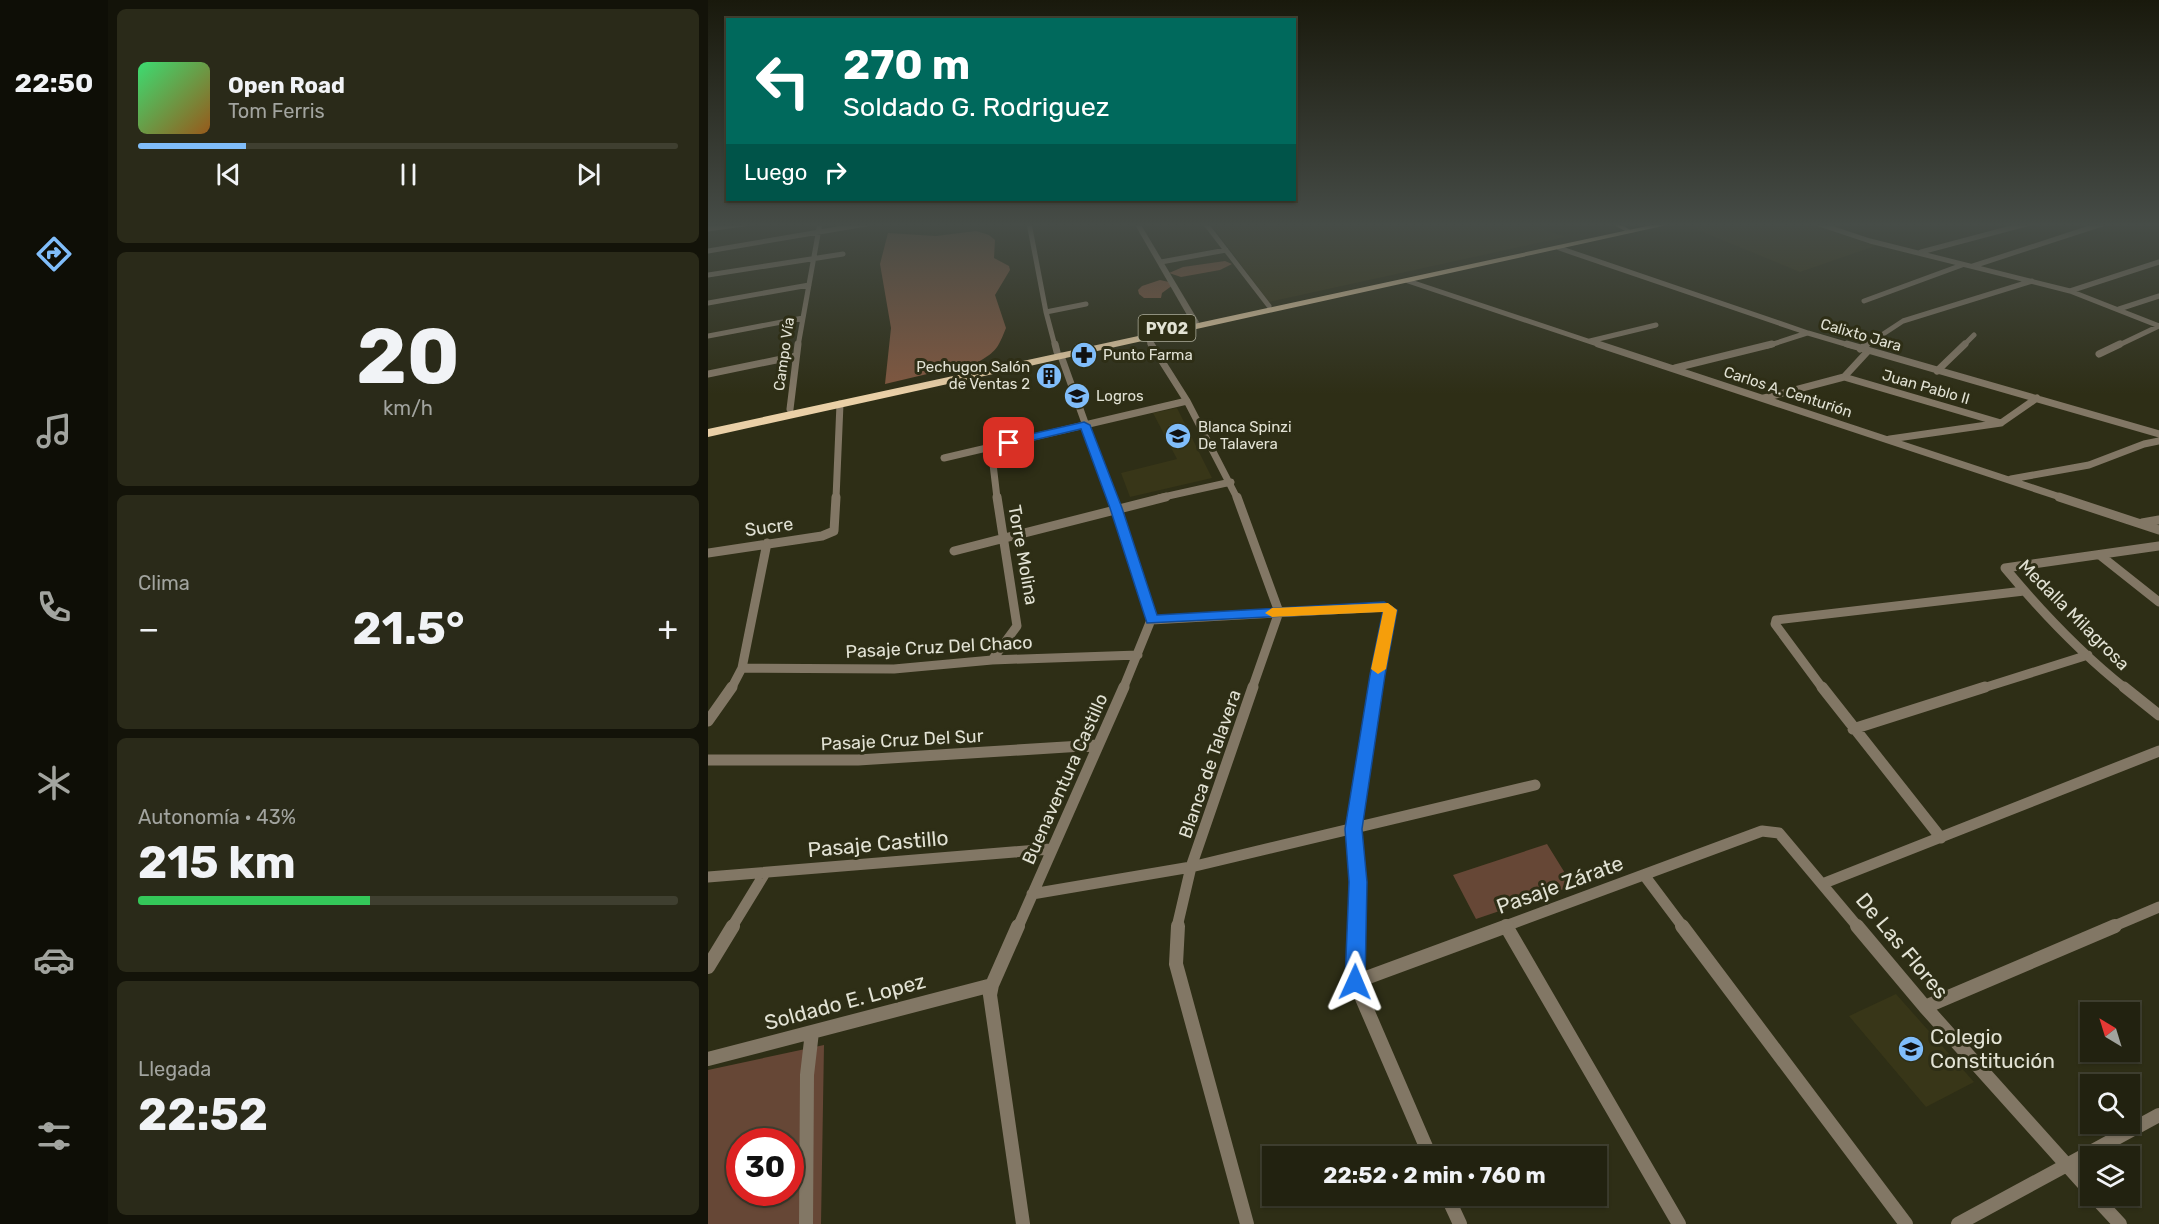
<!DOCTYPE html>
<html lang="es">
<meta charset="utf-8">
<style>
body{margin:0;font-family:Rubik,sans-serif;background:#2a2a19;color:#f1f3f6;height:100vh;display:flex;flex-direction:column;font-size:22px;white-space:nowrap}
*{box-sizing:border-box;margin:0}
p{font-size:20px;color:#a2a49f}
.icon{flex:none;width:33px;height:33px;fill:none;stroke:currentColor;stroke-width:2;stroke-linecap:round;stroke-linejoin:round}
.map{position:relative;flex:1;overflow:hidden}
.side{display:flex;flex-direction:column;gap:9px;padding:9px;background:#131309;width:600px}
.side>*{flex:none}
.guide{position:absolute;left:18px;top:18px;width:570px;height:183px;border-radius:0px;box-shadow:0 2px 4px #0004,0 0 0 2px #3f3f30;background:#00695c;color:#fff;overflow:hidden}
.needle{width:39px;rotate:322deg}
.fabs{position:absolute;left:1372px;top:1002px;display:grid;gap:12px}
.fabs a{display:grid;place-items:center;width:60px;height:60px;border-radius:0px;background:#222210;box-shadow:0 2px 4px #0004,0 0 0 2px #3f3f30;font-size:30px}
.speed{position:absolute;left:18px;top:1128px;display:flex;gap:12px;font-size:30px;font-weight:700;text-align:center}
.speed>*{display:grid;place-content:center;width:78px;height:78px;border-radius:50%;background:#222210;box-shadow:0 2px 4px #0004,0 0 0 2px #3f3f30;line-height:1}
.speed .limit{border:9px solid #d22;background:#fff;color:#111}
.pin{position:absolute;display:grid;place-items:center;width:51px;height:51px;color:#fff;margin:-26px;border-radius:12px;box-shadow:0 3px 9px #0006}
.me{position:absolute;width:66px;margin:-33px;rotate:1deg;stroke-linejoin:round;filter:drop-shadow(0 0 4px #0008)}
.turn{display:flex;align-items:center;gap:21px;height:126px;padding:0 18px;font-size:27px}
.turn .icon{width:78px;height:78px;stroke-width:2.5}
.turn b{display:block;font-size:42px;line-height:51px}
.then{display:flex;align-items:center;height:57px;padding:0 18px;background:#0003;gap:12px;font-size:22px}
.big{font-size:45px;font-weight:700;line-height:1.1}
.side .card{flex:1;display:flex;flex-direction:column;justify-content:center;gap:9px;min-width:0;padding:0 21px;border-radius:9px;background:#2a2a19}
.side .dial{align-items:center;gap:0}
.dial b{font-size:78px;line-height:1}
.song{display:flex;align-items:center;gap:18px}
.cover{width:72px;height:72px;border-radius:9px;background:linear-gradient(135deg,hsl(140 70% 55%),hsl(30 70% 35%))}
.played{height:6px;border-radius:3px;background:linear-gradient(90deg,#80bdfa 20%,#3f3f30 20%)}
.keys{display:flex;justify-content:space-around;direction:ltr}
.heat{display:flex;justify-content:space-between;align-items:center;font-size:33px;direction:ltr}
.charge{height:9px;border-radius:4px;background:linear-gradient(90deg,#34c759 43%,#3f3f30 0)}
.trip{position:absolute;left:554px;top:1146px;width:345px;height:60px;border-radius:0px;background:#222210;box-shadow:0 2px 4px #0004,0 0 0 2px #3f3f30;font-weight:700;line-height:60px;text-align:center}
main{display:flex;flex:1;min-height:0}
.tabs{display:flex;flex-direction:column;width:108px;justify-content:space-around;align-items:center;background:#0e0e06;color:#a2a49f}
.tabs .icon{width:42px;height:42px}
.tabs .on{color:#80bdfa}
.tabs b{font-size:27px;color:#f1f3f6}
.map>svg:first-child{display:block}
.built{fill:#383618}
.green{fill:#664736;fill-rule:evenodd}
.forest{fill:#815840}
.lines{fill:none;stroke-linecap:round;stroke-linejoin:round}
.minor-far4{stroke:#827765;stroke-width:5}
.minor-far3{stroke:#827765;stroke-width:7}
.minor-far2{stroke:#827765;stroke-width:9}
.minor-far1{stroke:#827765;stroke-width:11}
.minor{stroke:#827765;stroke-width:14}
.tertiary{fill:#827765;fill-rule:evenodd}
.secondary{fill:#b3a184;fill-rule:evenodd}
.trunk{fill:#ead0a7;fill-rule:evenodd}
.route{fill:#1a73e8;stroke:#114b97;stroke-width:1.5}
.slow{fill:#f59e0b}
.labels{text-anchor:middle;stroke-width:6;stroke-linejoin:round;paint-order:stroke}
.far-street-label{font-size:15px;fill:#e2e2d4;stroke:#2e2e16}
.far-poi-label{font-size:15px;fill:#e2e2d4;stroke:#2e2e16;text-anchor:start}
.shield{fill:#2e2e16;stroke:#acac9b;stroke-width:1.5}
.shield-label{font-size:16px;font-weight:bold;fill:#e2e2d4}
.street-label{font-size:18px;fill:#e2e2d4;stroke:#2e2e16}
.near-street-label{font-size:21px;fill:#e2e2d4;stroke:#2e2e16}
.near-poi-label{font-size:21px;fill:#e2e2d4;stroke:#2e2e16;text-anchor:start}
</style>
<main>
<nav class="tabs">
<b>22:50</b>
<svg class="icon on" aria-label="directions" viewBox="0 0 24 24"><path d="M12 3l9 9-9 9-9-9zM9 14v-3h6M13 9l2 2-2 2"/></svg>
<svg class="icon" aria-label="music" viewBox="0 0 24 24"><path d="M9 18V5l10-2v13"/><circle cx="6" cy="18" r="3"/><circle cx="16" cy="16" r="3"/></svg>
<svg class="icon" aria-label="phone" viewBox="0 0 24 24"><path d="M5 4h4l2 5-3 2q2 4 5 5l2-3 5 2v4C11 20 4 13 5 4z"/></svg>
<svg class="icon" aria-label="climate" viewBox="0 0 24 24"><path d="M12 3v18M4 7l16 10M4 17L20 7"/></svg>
<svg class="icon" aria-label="car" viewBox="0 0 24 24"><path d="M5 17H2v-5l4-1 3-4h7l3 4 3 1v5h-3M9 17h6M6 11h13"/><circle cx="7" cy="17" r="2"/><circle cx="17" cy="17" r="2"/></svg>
<svg class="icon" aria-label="filters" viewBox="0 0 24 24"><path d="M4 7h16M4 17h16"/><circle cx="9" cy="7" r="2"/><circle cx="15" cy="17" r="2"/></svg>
</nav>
<section class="side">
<div class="card">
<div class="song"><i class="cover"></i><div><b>Open Road</b><p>Tom Ferris</p></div></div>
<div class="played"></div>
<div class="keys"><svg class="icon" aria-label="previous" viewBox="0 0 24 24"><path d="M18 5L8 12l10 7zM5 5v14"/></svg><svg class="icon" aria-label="pause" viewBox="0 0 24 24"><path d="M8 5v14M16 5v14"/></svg><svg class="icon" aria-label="next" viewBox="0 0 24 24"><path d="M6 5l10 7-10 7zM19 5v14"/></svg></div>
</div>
<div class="card dial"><b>20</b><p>km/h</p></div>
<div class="card"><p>Clima</p>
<div class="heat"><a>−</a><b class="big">21.5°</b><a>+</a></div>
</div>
<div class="card"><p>Autonomía · 43%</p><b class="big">215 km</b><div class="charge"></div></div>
<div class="card"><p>Llegada</p><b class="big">22:52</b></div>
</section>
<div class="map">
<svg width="1451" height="1224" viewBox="0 0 1451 1224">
<rect width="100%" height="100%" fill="#2e2e16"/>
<path class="built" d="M 502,223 L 819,223 L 857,237 L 561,302 Z
M 973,223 L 1145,223 L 1126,229 L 1173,244 L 1092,272 Z
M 469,408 L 504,478 L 422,497 L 413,473 L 469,459 L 445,413 Z
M 1188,994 L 1266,1082 L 1218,1107 L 1141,1016 Z"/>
<path class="green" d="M 839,844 L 865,886 L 768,919 L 745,875 Z
M 116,1045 L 113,1224 L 0,1224 L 0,1070 ZM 32,1142 L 82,1142 L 82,1192 L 32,1192 Z"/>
<path class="forest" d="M 268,231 L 281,235 L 287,240 L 286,258 L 301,266 L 302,270 L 287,295 L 298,328 C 290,348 288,352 270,362 L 177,384 L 183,328 L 172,264 L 180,233 L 228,236 Z
M 517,261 L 524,264 L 512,270 L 473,277 L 461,273 L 475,267 Z
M 452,280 L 461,282 L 465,285 L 454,293 L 453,298 L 436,298 L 431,294 L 430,290 L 434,286 Z"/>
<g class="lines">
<path class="minor-far4" d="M 321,223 L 338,312 L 347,346
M 497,223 L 561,306
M 1108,223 L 1162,241 L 1362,291 L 1451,326
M 0,229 L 42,223
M 851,248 L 1100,333 L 1144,346
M 0,251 L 164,223
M 1213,252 L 1322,223
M 453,262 L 518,250
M 1265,266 L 1397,223
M 0,275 L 135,254
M 700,281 L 895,346
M 1362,291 L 1451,262
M 1156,301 L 1254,265
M 0,303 L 101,285
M 1411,309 L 1451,296
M 338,312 L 378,304
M 0,336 L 95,318
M 439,337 L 444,346
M 882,341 L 948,325
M 90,346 L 112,223
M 1059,346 L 1099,333
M 1157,346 L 1195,321 L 1324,281
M 1255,346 L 1266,335
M 1409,346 L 1451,326"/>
<path class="minor-far3" d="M 347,344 L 349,352
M 443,344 L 479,401 L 529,498
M 890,344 L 1355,498
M 1139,344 L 1451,434
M 1152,349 L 1159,344
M 1391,354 L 1412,344
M 353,356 L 404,498
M 967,368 L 1064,344
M 1229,371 L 1257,344
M 0,374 L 88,356
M 1136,377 L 1293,423
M 1056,398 L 1136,377 L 1160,351
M 82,409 L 90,344
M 1182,439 L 1293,423 L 1329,398
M 283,447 L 289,498
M 236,458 L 479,401
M 1303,479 L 1381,465 L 1436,444 L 1451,441
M 128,498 L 132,404
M 451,498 L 523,482"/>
<path class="minor-far2" d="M 404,497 L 443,620 L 415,689
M 529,497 L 571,612 L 544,689
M 1351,497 L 1451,530
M 1434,523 L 1451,520
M 246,551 L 458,497
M 0,553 L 114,536 L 126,531 L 128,497
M 1393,556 L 1451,602
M 443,620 L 676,607 L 682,610 L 667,689
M 284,660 L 309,626 L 289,497
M 34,668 L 186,669 L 284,660 L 430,655
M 23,689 L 34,668 L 59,543
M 1115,689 L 1067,624 L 1068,620 L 1316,591
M 1272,689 L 1380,655
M 1418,689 C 1375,655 1332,610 1297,568 L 1451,546"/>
<path class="minor-far1" d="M 1114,687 L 1233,838
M 1416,687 L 1451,715
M 0,721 L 24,687
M 1145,729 L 1277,687
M 0,760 L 150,760 L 390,745
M 936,875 L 975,927
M 0,877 L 342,849
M 1114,884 L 1451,751
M 324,894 L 483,867 L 827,785
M 24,927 L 57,873
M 310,927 L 416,687
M 469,927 L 483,867 L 545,687
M 649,927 L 650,882 L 646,829 L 667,687
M 795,927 L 1054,831 L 1071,833 L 1150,927
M 1404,927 L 1451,907"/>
<path class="minor" d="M 310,926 L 284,985 L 282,995 L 315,1224
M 470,926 L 468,964 L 539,1224
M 649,926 L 647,982 L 722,1156
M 798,926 L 971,1224
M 974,926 L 1198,1224
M 1149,926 L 1217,1007 L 1383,1192
M 0,967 L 25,926
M 647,982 L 799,926
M 1217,1007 L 1407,926
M 0,1059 L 284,985
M 739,1196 L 752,1224
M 1386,1196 L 1412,1224
M 98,1224 L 99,1075 L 104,1032
M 1250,1224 L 1451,1115"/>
<path class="tertiary" d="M 426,223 L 432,223 L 491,322 L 490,324 L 483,322 Z"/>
<path class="secondary" d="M 902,223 L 910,223 L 926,232 L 921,233 Z"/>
<path class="trunk" d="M 953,223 L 968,223 L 0,437 L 0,429 Z"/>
</g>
<linearGradient id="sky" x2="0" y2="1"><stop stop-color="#19190c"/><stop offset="0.57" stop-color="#464c47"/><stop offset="1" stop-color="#464c47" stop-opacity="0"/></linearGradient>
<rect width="1451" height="394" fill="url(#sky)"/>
<path class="route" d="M 376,422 L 382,425 L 414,508 L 449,615 L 676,602 L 689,610 L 677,675 L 654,829 L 659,882 L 657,982 L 654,988 L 647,991 L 640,988 L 637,982 L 641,882 L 637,829 L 662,675 L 675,611 L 439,623 L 402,508 L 373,429 L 301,446 L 296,443 L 297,440 Z"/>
<path class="slow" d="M 680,603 L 689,610 L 678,669 L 670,674 L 663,669 L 675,612 L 564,617 L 557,613 L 564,608 Z"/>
<defs>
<g id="pharmacy-disc" transform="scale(1.35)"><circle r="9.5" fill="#80bdfa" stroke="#2e2e16"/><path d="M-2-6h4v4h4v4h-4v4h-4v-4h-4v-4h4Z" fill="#111"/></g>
<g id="building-disc" transform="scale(1.35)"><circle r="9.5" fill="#80bdfa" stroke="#2e2e16"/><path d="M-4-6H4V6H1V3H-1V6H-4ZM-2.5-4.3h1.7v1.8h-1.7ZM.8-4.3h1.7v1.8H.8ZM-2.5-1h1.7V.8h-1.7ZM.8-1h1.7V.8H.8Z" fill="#111"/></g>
<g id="school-disc" transform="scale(1.35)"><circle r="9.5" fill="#80bdfa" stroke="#2e2e16"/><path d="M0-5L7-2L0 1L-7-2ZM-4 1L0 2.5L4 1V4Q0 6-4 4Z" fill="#111"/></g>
</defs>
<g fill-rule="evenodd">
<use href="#pharmacy-disc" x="376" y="355"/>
<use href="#building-disc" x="341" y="376"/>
<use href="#school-disc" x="369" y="396"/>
<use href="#school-disc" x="470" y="436"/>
<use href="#school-disc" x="1203" y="1049"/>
</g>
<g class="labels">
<g class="far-street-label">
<text transform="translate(1153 335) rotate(16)" y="5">Calixto Jara</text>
<text transform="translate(76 354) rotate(-82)" y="5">Campo Vía</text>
<text transform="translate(1218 387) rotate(16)" y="5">Juan Pablo II</text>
<text transform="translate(1080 392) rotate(18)" y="5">Carlos A. Centurión</text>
</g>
<g class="far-poi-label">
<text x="395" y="360">Punto Farma</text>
<text x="322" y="372" text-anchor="end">Pechugon Salón<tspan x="322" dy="17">de Ventas 2</tspan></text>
<text x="388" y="401">Logros</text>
<text x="490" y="432">Blanca Spinzi<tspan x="490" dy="17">De Talavera</tspan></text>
</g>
<rect class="shield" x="430.5" y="315" width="57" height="26" rx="4.5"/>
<g class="shield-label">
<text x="459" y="334">PY02</text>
</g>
<g class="street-label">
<text transform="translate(61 527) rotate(-8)" y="6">Sucre</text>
<text transform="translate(315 555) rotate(80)" y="6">Torre Molina</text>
<text transform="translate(1366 615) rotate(45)" y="6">Medalla Milagrosa</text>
<text transform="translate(231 647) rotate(-3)" y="6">Pasaje Cruz Del Chaco</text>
<text transform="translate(194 740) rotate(-3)" y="6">Pasaje Cruz Del Sur</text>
<text transform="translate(502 764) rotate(-71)" y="6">Blanca de Talavera</text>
<text transform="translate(357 779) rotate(-66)" y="6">Buenaventura Castillo</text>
</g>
<g class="near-street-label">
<text transform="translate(170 844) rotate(-5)" y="7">Pasaje Castillo</text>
<text transform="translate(852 885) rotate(-20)" y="7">Pasaje Zárate</text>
<text transform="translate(1194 946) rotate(50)" y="7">De Las Flores</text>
<text transform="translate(137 1002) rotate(-15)" y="7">Soldado E. Lopez</text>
</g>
<g class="near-poi-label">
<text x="1222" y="1044">Colegio<tspan x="1222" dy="24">Constitución</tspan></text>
</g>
</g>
</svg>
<div class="fabs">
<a><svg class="needle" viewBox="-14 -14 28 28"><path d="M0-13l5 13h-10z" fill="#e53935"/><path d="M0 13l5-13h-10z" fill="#a2a49f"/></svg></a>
<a><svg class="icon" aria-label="search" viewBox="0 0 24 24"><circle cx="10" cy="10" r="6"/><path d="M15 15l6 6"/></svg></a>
<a><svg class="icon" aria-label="layers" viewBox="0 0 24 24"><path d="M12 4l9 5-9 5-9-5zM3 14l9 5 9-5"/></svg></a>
</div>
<div class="speed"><div class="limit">30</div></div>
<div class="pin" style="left:301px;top:443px;background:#d93025"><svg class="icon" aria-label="arrive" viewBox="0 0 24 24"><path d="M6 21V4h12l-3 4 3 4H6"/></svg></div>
<svg class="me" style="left:647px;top:982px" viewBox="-20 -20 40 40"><path d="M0-17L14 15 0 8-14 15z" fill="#1a73e8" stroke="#fff" stroke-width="4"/></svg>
<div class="trip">22:52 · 2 min · 760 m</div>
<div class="guide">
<div class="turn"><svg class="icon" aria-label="left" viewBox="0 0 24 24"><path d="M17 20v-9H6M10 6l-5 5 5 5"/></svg><div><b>270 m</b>Soldado G. Rodriguez</div></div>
<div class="then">Luego<svg class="icon" aria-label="right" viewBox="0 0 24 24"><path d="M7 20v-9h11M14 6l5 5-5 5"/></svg></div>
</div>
</div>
</main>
